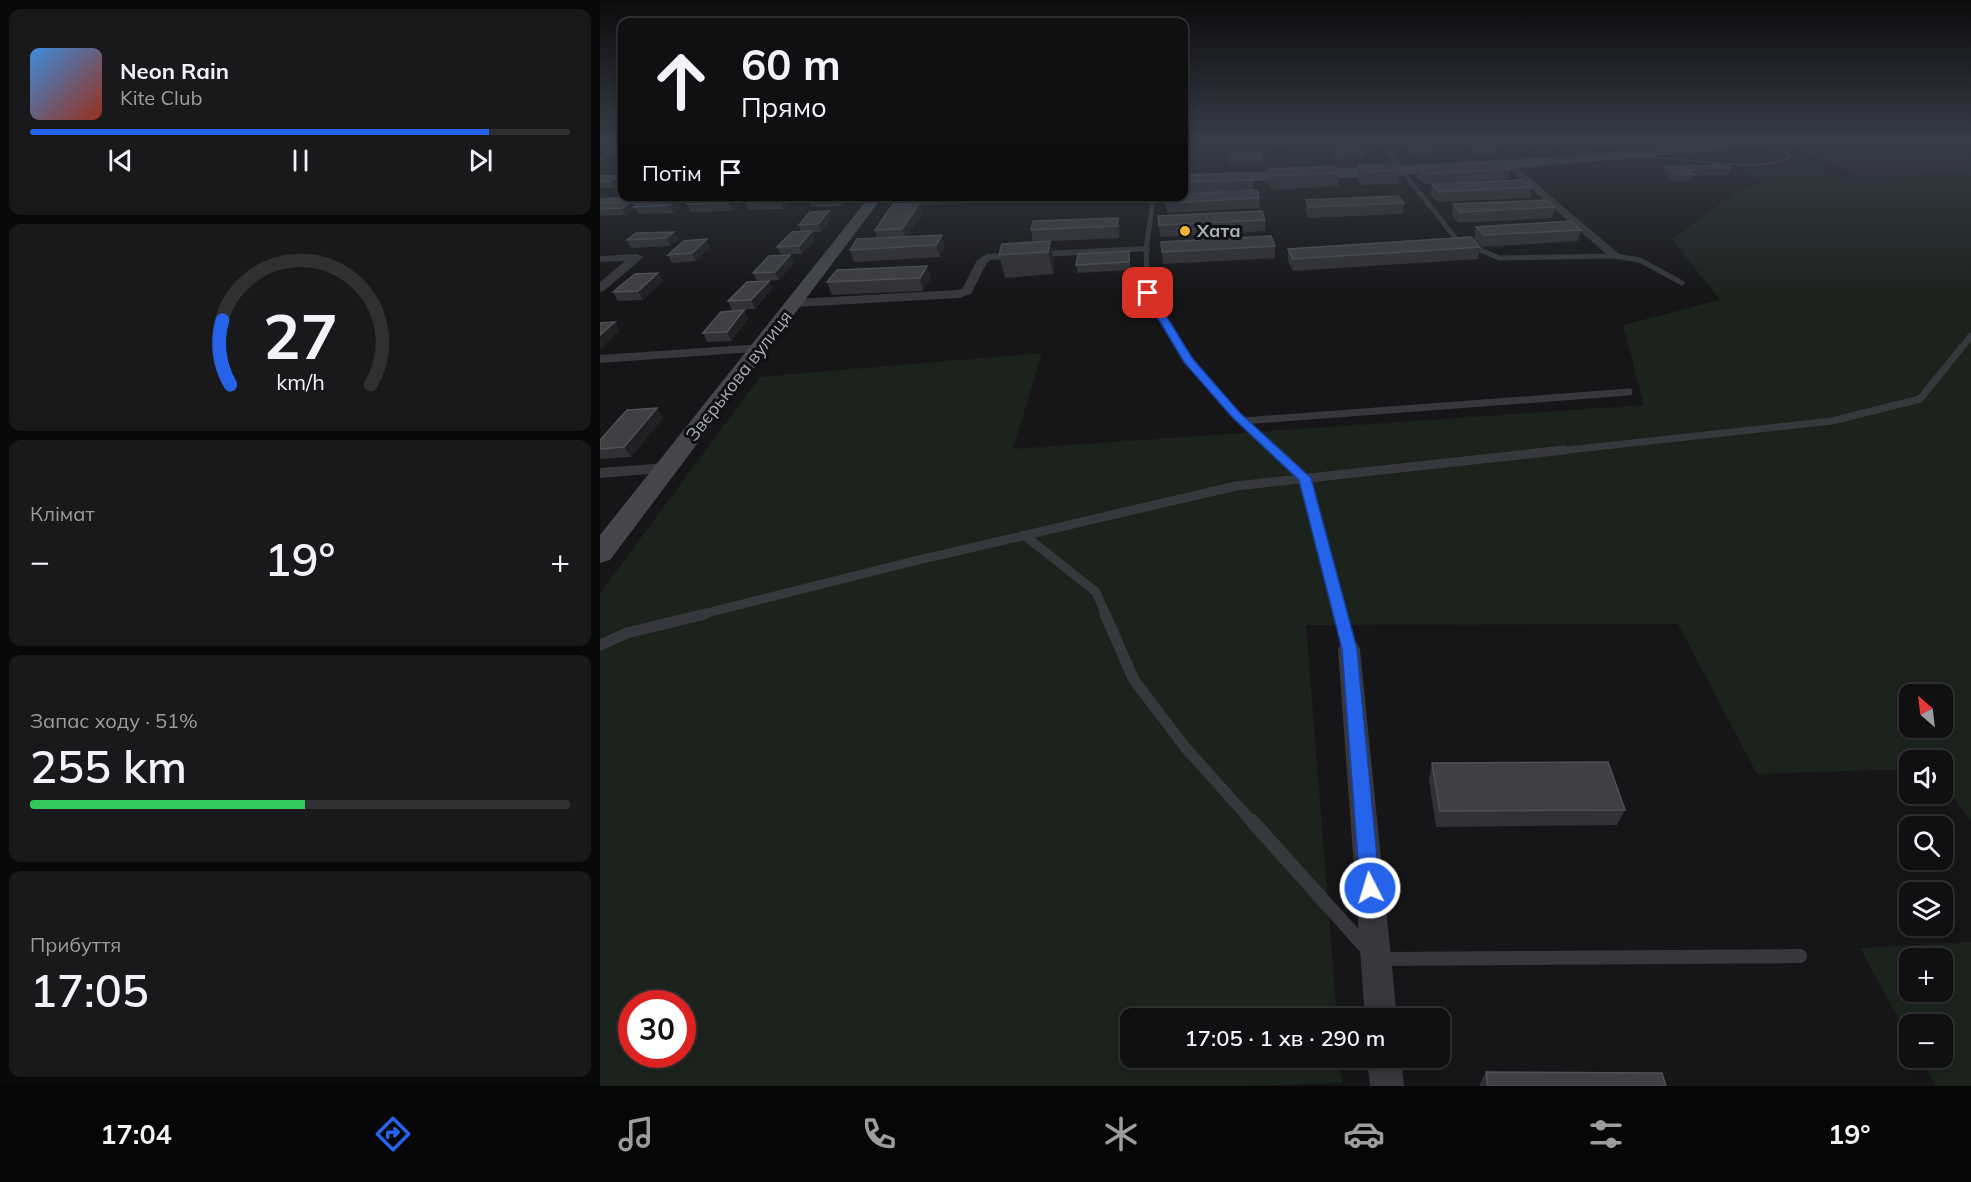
<!DOCTYPE html>
<html lang="uk">
<meta charset="utf-8">
<style>
body{margin:0;font-family:Mulish,sans-serif;background:#19191b;color:#f1f3f6;height:100vh;display:flex;flex-direction:column;font-size:22px;white-space:nowrap}
*{box-sizing:border-box;margin:0}
p{font-size:20px;color:#9c9d9f}
.icon{flex:none;width:33px;height:33px;fill:none;stroke:currentColor;stroke-width:2;stroke-linecap:round;stroke-linejoin:round}
.map{position:relative;flex:1;overflow:hidden}
.panel{display:flex;flex-direction:column;gap:9px;padding:9px;background:#09090a;width:600px}
.panel>*{flex:none}
.guide{position:absolute;left:18px;top:18px;width:570px;height:183px;border-radius:12px;box-shadow:0 3px 9px #0003,0 0 0 2px #303032;background:#101012;color:#f1f3f6;overflow:hidden}
.needle{width:39px;rotate:332deg}
.buttons{position:absolute;left:1299px;top:684px;display:grid;gap:12px}
.buttons a{display:grid;place-items:center;width:54px;height:54px;border-radius:12px;background:#101012;box-shadow:0 3px 9px #0003,0 0 0 2px #303032;font-size:30px}
.speed{position:absolute;left:18px;top:990px;display:flex;gap:12px;font-size:30px;font-weight:700;text-align:center}
.speed>*{display:grid;place-content:center;width:78px;height:78px;border-radius:50%;background:#101012;box-shadow:0 3px 9px #0003,0 0 0 2px #303032;line-height:1}
.speed .limit{border:9px solid #d22;background:#fff;color:#111}
.pin{position:absolute;display:grid;place-items:center;width:51px;height:51px;color:#fff;margin:-26px;border-radius:12px;box-shadow:0 3px 9px #0006}
.me{position:absolute;width:66px;margin:-33px;rotate:355deg;stroke-linejoin:round;filter:drop-shadow(0 0 4px #0008)}
.turn{display:flex;align-items:center;gap:21px;height:126px;padding:0 24px;font-size:27px}
.turn .icon{width:78px;height:78px;stroke-width:2.5}
.turn b{display:block;font-size:42px;line-height:51px}
.then{display:flex;align-items:center;height:57px;padding:0 24px;background:#0003;gap:12px;font-size:22px}
.big{font-size:45px;font-weight:600;line-height:1.1}
.panel .card{flex:1;display:flex;flex-direction:column;justify-content:center;gap:9px;min-width:0;padding:0 21px;border-radius:12px;background:#19191b}
.panel .dial{align-items:center;gap:0}
.dial svg{height:156px;overflow:visible;fill:none;stroke:#303032;stroke-width:7;stroke-linecap:round;text-anchor:middle}
.dial text{fill:#f1f3f6;stroke:none}
.song{display:flex;align-items:center;gap:18px}
.cover{width:72px;height:72px;border-radius:9px;background:linear-gradient(135deg,hsl(210 70% 55%),hsl(10 70% 35%))}
.played{height:6px;border-radius:3px;background:linear-gradient(90deg,#2563eb 85%,#303032 85%)}
.keys{display:flex;justify-content:space-around;direction:ltr}
.heat{display:flex;justify-content:space-between;align-items:center;font-size:33px;direction:ltr}
.charge{height:9px;border-radius:4px;background:linear-gradient(90deg,#34c759 51%,#303032 0)}
.trip{position:absolute;left:520px;top:1008px;width:330px;height:60px;border-radius:12px;background:#101012;box-shadow:0 3px 9px #0003,0 0 0 2px #303032;font-weight:600;line-height:60px;text-align:center}
.tab-bar{display:flex;height:96px;justify-content:space-around;align-items:center;background:#060607;color:#9c9d9f}
.tab-bar .icon{width:42px;height:42px}
.tab-bar .selected{color:#2563eb}
.tab-bar b{font-size:27px;color:#f1f3f6}
main{display:flex;flex:1;min-height:0}
.map>svg:first-child{display:block}
.built{fill:#222225}
.green{fill:#1c231d;fill-rule:evenodd}
.lines{fill:none;stroke-linecap:round;stroke-linejoin:round}
.lane-far5{stroke:#37383d;stroke-width:4.5}
.lane-far4{stroke:#37383d;stroke-width:5}
.lane-far3{stroke:#37383d;stroke-width:7}
.lane-far2{stroke:#37383d;stroke-width:9}
.lane-far1{stroke:#37383d;stroke-width:11}
.lane{stroke:#37383d;stroke-width:14}
.street{fill:#37383d;fill-rule:evenodd}
.secondary{fill:#45474d;fill-rule:evenodd}
.tram{stroke:#4a4c52;stroke-width:1.5}
.wall{fill:#323236}
.shaded-wall{fill:#212124}
.building{fill:#3f3f44;stroke:#4f5156;stroke-width:1.5}
.route{fill:#2563eb;stroke:#184099;stroke-width:1.5}
.poi-dot{fill:#f2b134;stroke:#111113;stroke-width:2}
.labels{text-anchor:middle;stroke-width:6;stroke-linejoin:round;paint-order:stroke}
.far-poi-label{font-size:18px;font-weight:bold;fill:#a8adb8;stroke:#111113;text-anchor:start}
.far-street-label{font-size:18px;fill:#a8adb8;stroke:#111113}
</style>
<main>
<section class="panel">
<div class="card">
<div class="song"><i class="cover"></i><div><b>Neon Rain</b><p>Kite Club</p></div></div>
<div class="played"></div>
<div class="keys"><svg class="icon" aria-label="previous" viewBox="0 0 24 24"><path d="M18 5L8 12l10 7zM5 5v14"/></svg><svg class="icon" aria-label="pause" viewBox="0 0 24 24"><path d="M8 5v14M16 5v14"/></svg><svg class="icon" aria-label="next" viewBox="0 0 24 24"><path d="M6 5l10 7-10 7zM19 5v14"/></svg></div>
</div>
<div class="card dial"><svg viewBox="0 0 100 80">
<path d="M14 69A42 42 0 1 1 86 69"/>
<path d="M14 69A42 42 0 0 1 10 36" stroke="#2563eb"/>
<text x="50" y="56" font-size="32" font-weight="700">27</text>
<text x="50" y="72" font-size="11">km/h</text>
</svg></div>
<div class="card"><p>Клімат</p>
<div class="heat"><a>−</a><b class="big">19°</b><a>+</a></div>
</div>
<div class="card"><p>Запас ходу · 51%</p><b class="big">255 km</b><div class="charge"></div></div>
<div class="card"><p>Прибуття</p><b class="big">17:05</b></div>
</section>
<div class="map">
<svg width="1371" height="1086" viewBox="0 0 1371 1086">
<rect width="100%" height="100%" fill="#161618"/>
<path class="built" d="M 1213,142 L 1371,142 L 1371,171 L 1268,180 L 1188,145 Z"/>
<path class="green" d="M 1205,163 L 1215,165 L 1224,178 L 1245,182 L 1371,173 L 1371,821 L 1343,785 L 1342,760 L 1310,760 L 1309,769 L 1157,774 L 1078,624 L 706,625 L 737,1018 L 531,1018 L 531,1058 L 740,1058 L 742,1083 L 642,1086 L 0,1086 L 0,593 L 160,377 L 442,353 L 413,449 L 1044,405 L 1023,325 L 1120,300 L 1072,239 L 1138,191 L 1163,181 L 1135,166 L 1151,166 L 1173,173 L 1168,169 L 1178,167 L 1197,171 ZM 1310,694 L 1342,694 L 1342,728 L 1310,728 ZM 32,1004 L 82,1004 L 82,1054 L 32,1054 Z
M 1371,942 L 1371,1086 L 1336,1086 L 1320,1058 L 1342,1058 L 1342,1024 L 1310,1024 L 1309,1038 L 1260,948 ZM 1310,958 L 1342,958 L 1342,992 L 1310,992 Z"/>
<g class="lines">
<path class="lane-far5" d="M 802,171 L 843,222
M 550,222 L 553,196"/>
<path class="lane-far4" d="M 550,221 L 546,249 L 548,293 L 566,323
M 842,221 L 857,240 L 899,258 L 1015,256 L 1040,260 L 1082,283"/>
<path class="lane-far3" d="M 565,322 C 596,373 632,412 676,452
M 643,421 L 1029,392
M 950,452 L 1232,421 L 1320,399 L 1371,336"/>
<path class="lane-far2" d="M 675,450 L 705,478 L 740,615
M 424,535 L 496,592 L 506,615
M 99,615 L 310,562 L 636,486 L 964,450"/>
<path class="lane-far1" d="M 505,614 L 534,680 L 585,747 L 653,823
M 740,614 L 749,649
M 0,645 L 27,633 L 105,614"/>
<path class="lane" d="M 652,821 L 767,949
M 779,959 L 1200,956"/>
<path class="street" d="M 19,142 L 22,142 L 22,147 L 0,161 L 0,154 Z
M 775,142 L 784,142 L 805,169 L 805,173 L 799,173 Z
M 905,162 L 911,162 L 1019,254 L 1019,258 L 1011,258 L 905,166 Z
M 546,246 L 550,247 L 550,251 L 390,260 L 386,264 L 371,294 L 359,298 L 196,307 L 190,303 L 196,299 L 357,290 L 362,289 L 377,260 L 387,254 Z
M 37,254 L 43,257 L 41,259 L 4,291 L 0,292 L 0,282 L 25,261 L 0,262 L 0,256 Z
M 162,344 L 169,348 L 167,351 L 0,363 L 0,355 Z
M 67,463 L 73,464 L 76,468 L 73,472 L 0,478 L 0,468 Z
M 749,640 L 757,643 L 760,649 L 797,1018 L 765,1018 L 738,649 L 741,643 Z
M 767,1058 L 801,1058 L 804,1086 L 770,1086 Z"/>
<path class="secondary" d="M 1132,142 L 1176,142 L 1170,145 C 975,165 779,181 584,182 L 584,174 C 767,168 950,160 1132,142 Z
M 33,196 L 148,196 L 142,200 L 0,206 L 0,198 Z
M 270,196 L 283,196 L 10,560 L 0,563 L 0,535 Z"/>
<path class="tram" d="M 1136,144 L 1161,146 L 1186,153
M 1060,151 L 1144,142
M 887,164 C 939,162 991,157 1043,157 C 1086,157 1150,174 1189,158 L 1184,147 L 1189,142
M 826,166 L 895,162
M 722,172 L 833,167
M 584,175 L 643,173
M 635,175 L 686,173
M 0,201 L 99,196"/>
</g>
<path class="wall" d="M 633,142 L 661,142 L 661,144 L 651,147 Z
M 675,142 L 696,142 L 685,146 L 675,144 Z
M 800,142 L 828,142 L 834,150 L 834,156 L 813,157 Z
M 864,142 L 894,142 L 896,144 L 894,153 L 876,154 Z
M 925,142 L 958,142 L 956,150 L 937,151 Z
M 992,142 L 1018,142 L 1018,145 L 998,146 Z
M 734,149 L 766,153 L 766,159 L 736,160 L 734,155 Z
M 629,153 L 662,157 L 662,164 L 630,165 Z
M 758,165 L 800,170 L 798,184 L 762,185 L 757,179 Z
M 817,166 L 910,169 L 909,179 L 824,184 L 816,176 Z
M 1065,167 L 1131,168 L 1128,175 L 1092,176 L 1090,181 L 1075,181 L 1063,173 Z
M 668,169 L 739,173 L 738,186 L 671,190 L 669,182 Z
M 0,176 L 19,176 L 22,183 L 14,188 L 0,188 Z
M 584,176 L 653,180 L 653,190 L 584,193 Z
M 832,184 L 932,187 L 930,198 L 838,202 L 831,195 Z
M 187,196 L 189,203 L 183,209 L 149,210 L 146,203 L 153,197 Z
M 246,196 L 247,200 L 241,206 L 211,207 L 208,200 Z
M 296,196 L 373,196 L 370,203 L 321,205 L 323,213 L 308,236 L 345,246 L 340,257 L 254,262 L 250,250 L 277,238 L 275,230 L 296,203 L 294,199 Z
M 385,196 L 432,196 L 431,200 L 386,202 Z
M 462,196 L 514,196 L 462,199 Z
M 565,196 L 659,198 L 660,208 L 567,213 Z
M 136,197 L 139,205 L 132,211 L 91,212 L 87,204 Z
M 77,200 L 81,207 L 74,213 L 38,214 L 34,207 Z
M 706,200 L 804,203 L 803,214 L 709,218 L 705,211 Z
M 31,202 L 35,209 L 26,215 L 0,216 L 0,203 Z
M 853,204 L 955,207 L 952,218 L 858,223 L 852,215 Z
M 558,216 L 665,220 L 665,231 L 560,237 Z
M 518,218 L 520,229 L 519,238 L 433,242 L 431,230 Z
M 231,219 L 221,232 L 213,232 L 215,239 L 202,254 L 181,254 L 177,247 L 201,232 L 199,225 Z
M 876,227 L 981,230 L 978,241 L 882,247 L 874,238 Z
M 74,232 L 78,239 L 70,246 L 31,248 L 27,240 Z
M 450,241 L 454,263 L 453,274 L 405,278 L 399,255 Z
M 561,242 L 675,246 L 675,258 L 563,264 Z
M 110,247 L 96,261 L 72,263 L 68,255 Z
M 880,247 L 878,259 L 693,271 L 688,261 L 688,249 Z
M 529,251 L 530,259 L 530,270 L 478,273 L 476,265 Z
M 190,255 L 194,263 L 179,280 L 157,281 L 153,273 Z
M 331,278 L 323,291 L 232,295 L 227,282 Z
M 63,281 L 43,300 L 18,301 L 13,292 Z
M 169,281 L 172,289 L 155,309 L 132,310 L 128,301 Z
M 144,310 L 148,319 L 131,341 L 107,342 L 103,333 Z
M 63,418 L 31,457 L 0,459 L 0,440 Z
M 832,763 L 1025,810 L 1017,825 L 836,827 L 829,779 Z
M 886,1072 L 1066,1086 L 880,1086 L 880,1084 Z"/>
<path class="shaded-wall" d="M 651,142 L 661,142 L 661,144 L 651,147 Z
M 685,142 L 696,142 L 685,146 Z
M 19,176 L 22,183 L 14,188 L 11,181 Z
M 186,196 L 187,196 L 189,203 L 183,209 L 180,202 Z
M 241,196 L 246,196 L 247,200 L 241,206 L 239,199 Z
M 369,196 L 373,196 L 370,203 Z
M 136,197 L 139,205 L 132,211 L 128,203 Z
M 77,200 L 81,207 L 74,213 L 70,205 Z
M 31,202 L 35,209 L 26,215 L 22,208 Z
M 320,202 L 323,213 L 306,240 L 302,229 Z
M 229,211 L 231,219 L 221,232 L 218,224 Z
M 518,218 L 520,229 L 519,238 L 517,226 Z
M 212,231 L 215,239 L 202,254 L 199,246 Z
M 74,232 L 78,239 L 70,246 L 66,238 Z
M 342,235 L 345,246 L 340,257 L 336,245 Z
M 107,239 L 110,247 L 96,261 L 92,253 Z
M 450,241 L 454,263 L 453,274 L 448,252 Z
M 190,255 L 194,263 L 179,280 L 175,272 Z
M 327,266 L 331,278 L 323,291 L 320,278 Z
M 58,273 L 63,281 L 43,300 L 38,291 Z
M 169,281 L 172,289 L 155,309 L 151,300 Z
M 144,310 L 148,319 L 131,341 L 127,332 Z
M 15,322 L 20,331 L 0,349 L 0,335 Z
M 57,408 L 63,418 L 31,457 L 24,447 Z"/>
<path class="building" d="M 806,142 L 828,142 L 834,150 L 813,150 Z
M 875,142 L 894,142 L 896,144 L 877,144 Z
M 763,148 L 766,153 L 736,154 L 734,149 Z
M 660,152 L 662,157 L 630,158 L 629,153 Z
M 901,162 L 910,169 L 825,174 L 817,166 Z
M 794,164 L 800,170 L 763,172 L 758,165 Z
M 1124,165 L 1131,168 L 1086,170 L 1093,174 L 1077,174 L 1065,167 Z
M 735,166 L 739,173 L 671,176 L 668,169 Z
M 651,173 L 653,180 L 584,182 L 584,176 Z
M 0,176 L 19,176 L 11,181 L 0,181 Z
M 923,180 L 932,187 L 839,192 L 832,184 Z
M 657,190 L 659,198 L 566,203 L 565,196 L 584,196 L 584,194 Z
M 186,196 L 180,202 L 146,203 L 153,197 Z
M 212,196 L 241,196 L 239,199 L 208,200 Z
M 296,196 L 345,196 L 294,199 Z
M 798,196 L 804,203 L 709,207 L 706,200 Z
M 136,197 L 128,203 L 87,204 L 96,198 Z
M 77,200 L 70,205 L 34,207 L 42,201 Z
M 947,200 L 955,207 L 860,212 L 853,204 Z
M 31,202 L 22,208 L 0,209 L 0,203 Z
M 320,202 L 302,229 L 275,230 L 294,203 Z
M 229,211 L 218,224 L 199,225 L 210,212 Z
M 662,211 L 665,220 L 559,225 L 558,216 Z
M 518,218 L 517,226 L 431,230 L 433,221 Z
M 971,221 L 981,230 L 884,235 L 876,227 Z
M 212,231 L 199,246 L 177,247 L 192,232 Z
M 74,232 L 66,238 L 27,240 L 36,233 Z
M 342,235 L 336,245 L 250,250 L 257,239 Z
M 671,236 L 675,246 L 562,252 L 561,242 Z
M 871,237 L 880,247 L 693,259 L 688,249 Z
M 107,239 L 92,253 L 68,255 L 84,241 Z
M 450,241 L 448,252 L 399,255 L 402,244 Z
M 529,251 L 529,262 L 476,265 L 478,254 Z
M 190,255 L 175,272 L 153,273 L 169,256 Z
M 327,266 L 320,278 L 227,282 L 237,270 Z
M 58,273 L 38,291 L 13,292 L 35,274 Z
M 169,281 L 151,300 L 128,301 L 147,282 Z
M 144,310 L 127,332 L 103,333 L 121,312 Z
M 15,322 L 0,335 L 0,323 Z
M 57,408 L 24,447 L 0,449 L 0,440 L 27,410 Z
M 1008,762 L 1025,810 L 840,811 L 832,763 Z
M 886,1072 L 1062,1073 L 1066,1086 L 888,1086 Z"/>
<linearGradient id="sky" x2="0" y2="1"><stop stop-color="#0c0c0d"/><stop offset="0.48" stop-color="#363c48"/><stop offset="1" stop-color="#363c48" stop-opacity="0"/></linearGradient>
<rect width="1371" height="294" fill="url(#sky)"/>
<path class="route" d="M 545,291 L 551,291 L 592,358 L 640,413 L 711,478 L 757,649 L 780,888 L 777,895 L 770,898 L 763,895 L 760,888 L 742,649 L 699,480 L 632,417 L 584,362 L 543,293 Z"/>
<circle class="poi-dot" cx="585" cy="231" r="6"/>
<g class="labels">
<g class="far-poi-label">
<text x="597" y="237">Хата</text>
</g>
<g class="far-street-label">
<text transform="translate(139 376) rotate(-52)" y="6">Звєрькова вулиця</text>
</g>
</g>
</svg>
<div class="buttons">
<a><svg class="needle" viewBox="-14 -14 28 28"><path d="M0-13l5 13h-10z" fill="#e53935"/><path d="M0 13l5-13h-10z" fill="#9c9d9f"/></svg></a>
<a><svg class="icon" aria-label="sound" viewBox="0 0 24 24"><path d="M4 9h4l5-4v14l-5-4H4zM17 9q2 3 0 6"/></svg></a>
<a><svg class="icon" aria-label="search" viewBox="0 0 24 24"><circle cx="10" cy="10" r="6"/><path d="M15 15l6 6"/></svg></a>
<a><svg class="icon" aria-label="layers" viewBox="0 0 24 24"><path d="M12 4l9 5-9 5-9-5zM3 14l9 5 9-5"/></svg></a>
<a>+</a>
<a>−</a>
</div>
<div class="speed"><div class="limit">30</div></div>
<div class="pin" style="left:548px;top:293px;background:#d93025"><svg class="icon" aria-label="arrive" viewBox="0 0 24 24"><path d="M6 21V4h12l-3 4 3 4H6"/></svg></div>
<svg class="me" style="left:770px;top:888px" viewBox="-20 -20 40 40"><circle r="17" fill="#2563eb" stroke="#fff" stroke-width="3"/><path d="M0-11L8 9 0 5-8 9z" fill="#fff"/></svg>
<div class="trip">17:05 · 1 хв · 290 m</div>
<div class="guide">
<div class="turn"><svg class="icon" aria-label="ahead" viewBox="0 0 24 24"><path d="M12 20V5M6 11l6-6 6 6"/></svg><div><b>60 m</b>Прямо</div></div>
<div class="then">Потім<svg class="icon" aria-label="arrive" viewBox="0 0 24 24"><path d="M6 21V4h12l-3 4 3 4H6"/></svg></div>
</div>
</div>
</main>
<nav class="tab-bar">
<b>17:04</b>
<svg class="icon selected" aria-label="directions" viewBox="0 0 24 24"><path d="M12 3l9 9-9 9-9-9zM9 14v-3h6M13 9l2 2-2 2"/></svg>
<svg class="icon" aria-label="music" viewBox="0 0 24 24"><path d="M9 18V5l10-2v13"/><circle cx="6" cy="18" r="3"/><circle cx="16" cy="16" r="3"/></svg>
<svg class="icon" aria-label="phone" viewBox="0 0 24 24"><path d="M5 4h4l2 5-3 2q2 4 5 5l2-3 5 2v4C11 20 4 13 5 4z"/></svg>
<svg class="icon" aria-label="climate" viewBox="0 0 24 24"><path d="M12 3v18M4 7l16 10M4 17L20 7"/></svg>
<svg class="icon" aria-label="car" viewBox="0 0 24 24"><path d="M5 17H2v-5l4-1 3-4h7l3 4 3 1v5h-3M9 17h6M6 11h13"/><circle cx="7" cy="17" r="2"/><circle cx="17" cy="17" r="2"/></svg>
<svg class="icon" aria-label="filters" viewBox="0 0 24 24"><path d="M4 7h16M4 17h16"/><circle cx="9" cy="7" r="2"/><circle cx="15" cy="17" r="2"/></svg>
<b>19°</b>
</nav>
